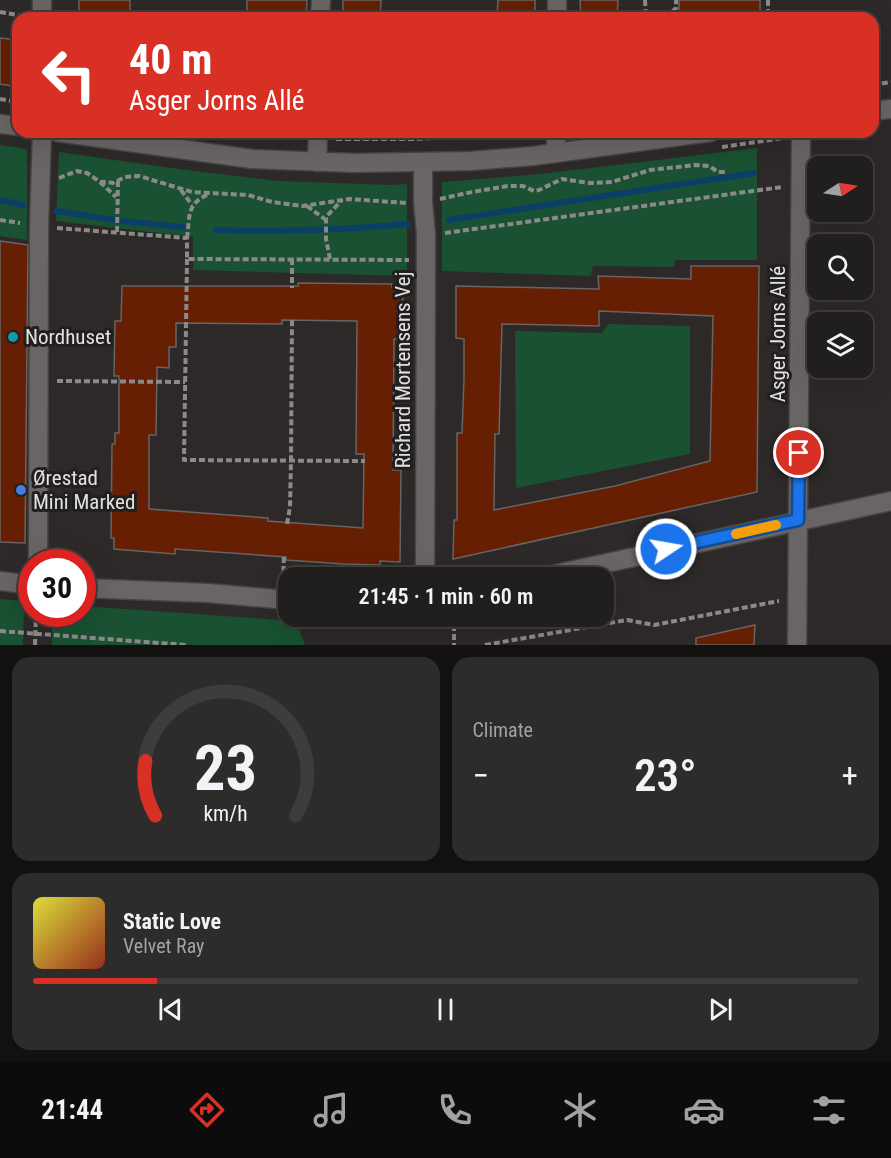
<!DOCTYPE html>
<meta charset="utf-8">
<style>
body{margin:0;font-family:"Roboto Condensed",sans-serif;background:#2d2c2b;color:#f1f3f6;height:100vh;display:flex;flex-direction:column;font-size:22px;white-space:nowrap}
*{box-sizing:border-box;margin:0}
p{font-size:20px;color:#a2a2a4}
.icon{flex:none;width:33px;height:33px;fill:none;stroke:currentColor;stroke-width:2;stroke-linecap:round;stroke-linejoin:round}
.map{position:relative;height:645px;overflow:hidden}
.details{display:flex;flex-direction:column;gap:12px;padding:12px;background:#121110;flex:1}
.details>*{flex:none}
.guide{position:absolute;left:12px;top:12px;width:867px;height:126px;border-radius:18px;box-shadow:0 6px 24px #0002,0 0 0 2px #3e3d3c;background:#d93025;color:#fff;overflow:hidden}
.needle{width:39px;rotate:78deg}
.fabs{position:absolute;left:807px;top:156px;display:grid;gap:12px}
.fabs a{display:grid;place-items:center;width:66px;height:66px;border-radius:12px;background:#211f1e;box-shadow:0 6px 24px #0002,0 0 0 2px #3e3d3c;font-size:30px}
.speed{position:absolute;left:18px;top:549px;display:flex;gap:12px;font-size:30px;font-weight:700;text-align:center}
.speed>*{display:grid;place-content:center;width:78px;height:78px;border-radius:50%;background:#211f1e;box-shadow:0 6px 24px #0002,0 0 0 2px #3e3d3c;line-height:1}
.speed .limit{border:9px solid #d22;background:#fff;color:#111}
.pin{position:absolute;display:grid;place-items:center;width:51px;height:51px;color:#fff;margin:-26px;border:3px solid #fff;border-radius:50%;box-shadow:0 2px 6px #0007}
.me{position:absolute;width:66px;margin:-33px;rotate:78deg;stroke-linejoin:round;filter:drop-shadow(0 0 4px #0008)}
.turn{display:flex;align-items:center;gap:21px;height:126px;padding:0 18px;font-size:27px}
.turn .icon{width:78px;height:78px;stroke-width:2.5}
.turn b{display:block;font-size:42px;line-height:51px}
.big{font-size:45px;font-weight:600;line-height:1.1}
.details .widget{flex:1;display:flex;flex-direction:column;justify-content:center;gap:9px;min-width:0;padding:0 21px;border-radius:18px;background:#2d2c2b}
.details .dial{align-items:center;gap:0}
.dial svg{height:156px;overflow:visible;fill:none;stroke:#3e3d3c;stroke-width:7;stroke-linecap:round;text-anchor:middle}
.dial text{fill:#f1f3f6;stroke:none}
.song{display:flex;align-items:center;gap:18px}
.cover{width:72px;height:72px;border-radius:9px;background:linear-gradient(135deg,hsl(60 70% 55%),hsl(10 70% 35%))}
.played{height:6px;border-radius:3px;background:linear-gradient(90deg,#d93025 15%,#3e3d3c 15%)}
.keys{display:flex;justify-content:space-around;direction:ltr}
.heat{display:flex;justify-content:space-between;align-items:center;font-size:33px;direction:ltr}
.details .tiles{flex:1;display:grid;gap:12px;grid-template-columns:1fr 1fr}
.widget:last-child{grid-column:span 2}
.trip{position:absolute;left:278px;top:567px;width:336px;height:60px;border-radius:18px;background:#211f1e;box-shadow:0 6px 24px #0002,0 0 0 2px #3e3d3c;font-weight:600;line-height:60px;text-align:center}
.menu{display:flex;height:96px;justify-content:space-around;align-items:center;background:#0d0c0c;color:#a2a2a4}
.menu .icon{width:42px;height:42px}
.menu .active{color:#d93025}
.menu b{font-size:27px;color:#f1f3f6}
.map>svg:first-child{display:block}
.green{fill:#195132}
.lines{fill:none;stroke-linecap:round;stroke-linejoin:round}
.stream{stroke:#0c3f68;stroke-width:6}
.building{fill:#661f02;stroke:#676463;stroke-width:1.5;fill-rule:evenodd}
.street-casing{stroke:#454443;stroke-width:21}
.secondary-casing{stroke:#454443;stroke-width:21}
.path{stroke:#8c8a89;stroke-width:4;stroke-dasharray:6 3;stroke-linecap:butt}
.street{stroke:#686564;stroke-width:18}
.secondary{stroke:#686564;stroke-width:18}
.route-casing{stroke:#114b97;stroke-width:15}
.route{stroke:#1a73e8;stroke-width:10}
.slow{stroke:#f59e0b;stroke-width:10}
.culture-dot{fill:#0f9aa8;stroke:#22201f;stroke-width:2}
.shop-dot{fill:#3f7fe0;stroke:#22201f;stroke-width:2}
.labels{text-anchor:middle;stroke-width:6;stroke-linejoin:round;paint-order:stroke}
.street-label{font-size:21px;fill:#e2e1e0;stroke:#22201f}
.poi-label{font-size:21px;fill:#e2e1e0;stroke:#22201f;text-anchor:start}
</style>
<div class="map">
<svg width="891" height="645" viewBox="0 0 891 645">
<rect width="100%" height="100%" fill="#2c2928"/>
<path class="green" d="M 0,145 L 27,149 L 27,240 L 0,236 Z
M 757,148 L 757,260 L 675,260 L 674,267 L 593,266 L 591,276 L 442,271 L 442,182 L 541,174 Z
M 59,152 L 193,171 L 279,181 L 392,185 L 407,184 L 407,276 L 193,270 L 193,237 L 56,221 Z
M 608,324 L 690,326 L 690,454 L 516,488 L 515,331 L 602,333 Z
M 0,599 L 24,601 L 23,645 L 0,645 Z
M 83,606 L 296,621 L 305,645 L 52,645 L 52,614 L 82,614 Z"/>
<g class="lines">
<path class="stream" d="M 0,200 L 23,205
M 56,211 L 122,221 L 183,227
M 449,220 L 754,173
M 216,230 C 280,232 344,230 408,224"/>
</g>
<path class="building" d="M 79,0 L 130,0 L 130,18 L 79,18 Z
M 247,0 L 307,0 L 306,18 L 247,18 Z
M 343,0 L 381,0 L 380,18 L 343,18 Z
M 498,0 L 535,0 L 535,18 L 497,18 Z
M 580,0 L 618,0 L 617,18 L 581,18 Z
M 679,0 L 760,0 L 760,18 L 679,18 Z
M 0,38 L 18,40 L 18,87 L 0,84 Z
M 0,241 L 28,245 L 25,543 L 0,542 Z
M 691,266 L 759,266 L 757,492 L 453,559 L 454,520 L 457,520 L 457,433 L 462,433 L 464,379 L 464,339 L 456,338 L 456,286 L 599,289 L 598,276 L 691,279 ZM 599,311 L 713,316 L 710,461 L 615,486 L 494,510 L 495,434 L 499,434 L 502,324 L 599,326 Z
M 298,283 L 392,284 L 392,287 L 403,287 L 402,339 L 394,339 L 393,470 L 401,470 L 400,562 L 380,561 L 380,565 L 344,564 L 286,560 L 286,557 L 175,549 L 175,554 L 114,549 L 114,538 L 111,538 L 112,444 L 115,444 L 115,433 L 119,433 L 119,376 L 114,376 L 115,321 L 121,321 L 122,286 L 298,286 ZM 282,320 L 357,321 L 356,454 L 364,454 L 363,528 L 268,521 L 268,518 L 149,509 L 149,435 L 156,435 L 157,367 L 169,368 L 169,347 L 176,347 L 176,323 L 282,324 Z
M 755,625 L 754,645 L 696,645 L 696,638 Z"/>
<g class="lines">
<g class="street-casing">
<path id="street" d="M 42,18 L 42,0
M 320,18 L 321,0
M 557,18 L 557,0
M 873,111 L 891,109
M 0,124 L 18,126
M 57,132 L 252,159 L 354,163 L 470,161 L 533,156 L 711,132
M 556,153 L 556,132
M 317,162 L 318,132
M 423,162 L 423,202 L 426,234 L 425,578
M 38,562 L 39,226 L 42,132
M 538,578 L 891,501
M 0,581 L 32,585
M 82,588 L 208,593 L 288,600"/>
</g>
<g class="secondary-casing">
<path id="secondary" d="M 797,645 L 801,132"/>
</g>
<path class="path" d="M 645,0 L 646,18
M 768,0 L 768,18
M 0,12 L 23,16
M 666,18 L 676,8 L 676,0
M 873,85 L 891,82
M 0,99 L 18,102
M 239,132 L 299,137
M 336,139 L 416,139 L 530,132
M 722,147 L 783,138
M 59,178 L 77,171 L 87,173 L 100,182 L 106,182 L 113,183 L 125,177 L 139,176 L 192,192 L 248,195 L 272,202 L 303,206 L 349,199 L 406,203
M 100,182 L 116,197
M 181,190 L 192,205
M 440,199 L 467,193 L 508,186 L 523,186 L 534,191 L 539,190 L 562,179 L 589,183 L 612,182 L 650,170 L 695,165 L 709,166 L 718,172 L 725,172
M 307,206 L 326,220
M 0,220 L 20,223
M 57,228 L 187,238 L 187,259 L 409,260
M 117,232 L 118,181
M 445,233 L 782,187
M 187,238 C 190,216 186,204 209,194
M 187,259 L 184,460 L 365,461
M 292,259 L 292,288
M 330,259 L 326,239 L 326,217 L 342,200
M 57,381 L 185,382
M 392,461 L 406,461
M 287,524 L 290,507 L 291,461 L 292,319
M 283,581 L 284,555
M 454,616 L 454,645
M 0,631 L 186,645
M 35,645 L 36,614
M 485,645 L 627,620 L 654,625 L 779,601"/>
<use href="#street" class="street"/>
<use href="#secondary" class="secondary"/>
</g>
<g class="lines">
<g class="route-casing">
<path id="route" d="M 666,549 L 798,520 L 799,453"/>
</g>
<use href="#route" class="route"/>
<path class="slow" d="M 736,534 L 776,525"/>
</g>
<circle class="culture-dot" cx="13" cy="337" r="6"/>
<circle class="shop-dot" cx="21" cy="490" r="6"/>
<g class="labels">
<g class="street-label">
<text transform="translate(778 334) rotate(-90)" y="7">Asger Jorns Allé</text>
<text transform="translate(403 370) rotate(-90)" y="7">Richard Mortensens Vej</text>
</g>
<g class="poi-label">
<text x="25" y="344">Nordhuset</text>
<text x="33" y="485">Ørestad<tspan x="33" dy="24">Mini Marked</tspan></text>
</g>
</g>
</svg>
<div class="fabs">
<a><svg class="needle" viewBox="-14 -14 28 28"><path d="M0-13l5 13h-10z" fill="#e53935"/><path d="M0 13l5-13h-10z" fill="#a2a2a4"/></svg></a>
<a><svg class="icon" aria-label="search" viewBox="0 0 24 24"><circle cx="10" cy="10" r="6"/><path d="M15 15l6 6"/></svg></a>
<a><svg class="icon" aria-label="layers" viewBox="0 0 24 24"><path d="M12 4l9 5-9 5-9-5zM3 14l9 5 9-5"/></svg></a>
</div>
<div class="speed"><div class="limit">30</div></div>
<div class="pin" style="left:799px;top:453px;background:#d93025"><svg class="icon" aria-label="arrive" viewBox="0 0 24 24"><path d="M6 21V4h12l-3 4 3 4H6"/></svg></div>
<svg class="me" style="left:666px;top:549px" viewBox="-20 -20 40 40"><circle r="17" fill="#1a73e8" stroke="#fff" stroke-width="3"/><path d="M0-11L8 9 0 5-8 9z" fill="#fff"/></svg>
<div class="trip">21:45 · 1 min · 60 m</div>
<div class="guide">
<div class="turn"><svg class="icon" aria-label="left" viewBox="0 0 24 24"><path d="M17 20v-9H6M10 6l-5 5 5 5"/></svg><div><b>40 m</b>Asger Jorns Allé</div></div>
</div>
</div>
<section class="details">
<div class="tiles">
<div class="widget dial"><svg viewBox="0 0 100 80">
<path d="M14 69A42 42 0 1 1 86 69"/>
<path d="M14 69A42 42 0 0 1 9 41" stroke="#d93025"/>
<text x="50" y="56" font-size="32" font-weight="700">23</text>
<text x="50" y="72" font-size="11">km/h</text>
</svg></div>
<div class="widget"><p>Climate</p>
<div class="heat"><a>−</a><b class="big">23°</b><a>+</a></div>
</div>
<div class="widget">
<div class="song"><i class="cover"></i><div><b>Static Love</b><p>Velvet Ray</p></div></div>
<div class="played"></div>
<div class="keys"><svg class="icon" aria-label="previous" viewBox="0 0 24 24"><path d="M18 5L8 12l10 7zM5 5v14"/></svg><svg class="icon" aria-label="pause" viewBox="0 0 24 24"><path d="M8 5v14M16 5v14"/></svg><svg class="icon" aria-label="next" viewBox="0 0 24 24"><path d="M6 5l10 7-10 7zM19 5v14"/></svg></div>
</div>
</div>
</section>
<nav class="menu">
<b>21:44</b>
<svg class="icon active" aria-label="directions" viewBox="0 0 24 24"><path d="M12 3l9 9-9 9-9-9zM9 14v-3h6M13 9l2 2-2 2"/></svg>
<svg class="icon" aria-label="music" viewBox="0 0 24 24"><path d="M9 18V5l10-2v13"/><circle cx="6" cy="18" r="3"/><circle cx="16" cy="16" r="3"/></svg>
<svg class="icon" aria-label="phone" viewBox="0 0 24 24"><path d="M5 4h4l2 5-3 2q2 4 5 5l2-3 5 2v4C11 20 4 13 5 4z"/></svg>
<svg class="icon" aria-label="climate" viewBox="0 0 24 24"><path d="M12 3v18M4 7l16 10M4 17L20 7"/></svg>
<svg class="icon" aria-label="car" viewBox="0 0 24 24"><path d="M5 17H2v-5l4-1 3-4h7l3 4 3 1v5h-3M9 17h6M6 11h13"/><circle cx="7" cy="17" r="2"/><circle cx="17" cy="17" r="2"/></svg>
<svg class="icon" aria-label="filters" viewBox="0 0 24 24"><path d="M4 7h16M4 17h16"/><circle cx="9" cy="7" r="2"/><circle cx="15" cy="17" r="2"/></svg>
</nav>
